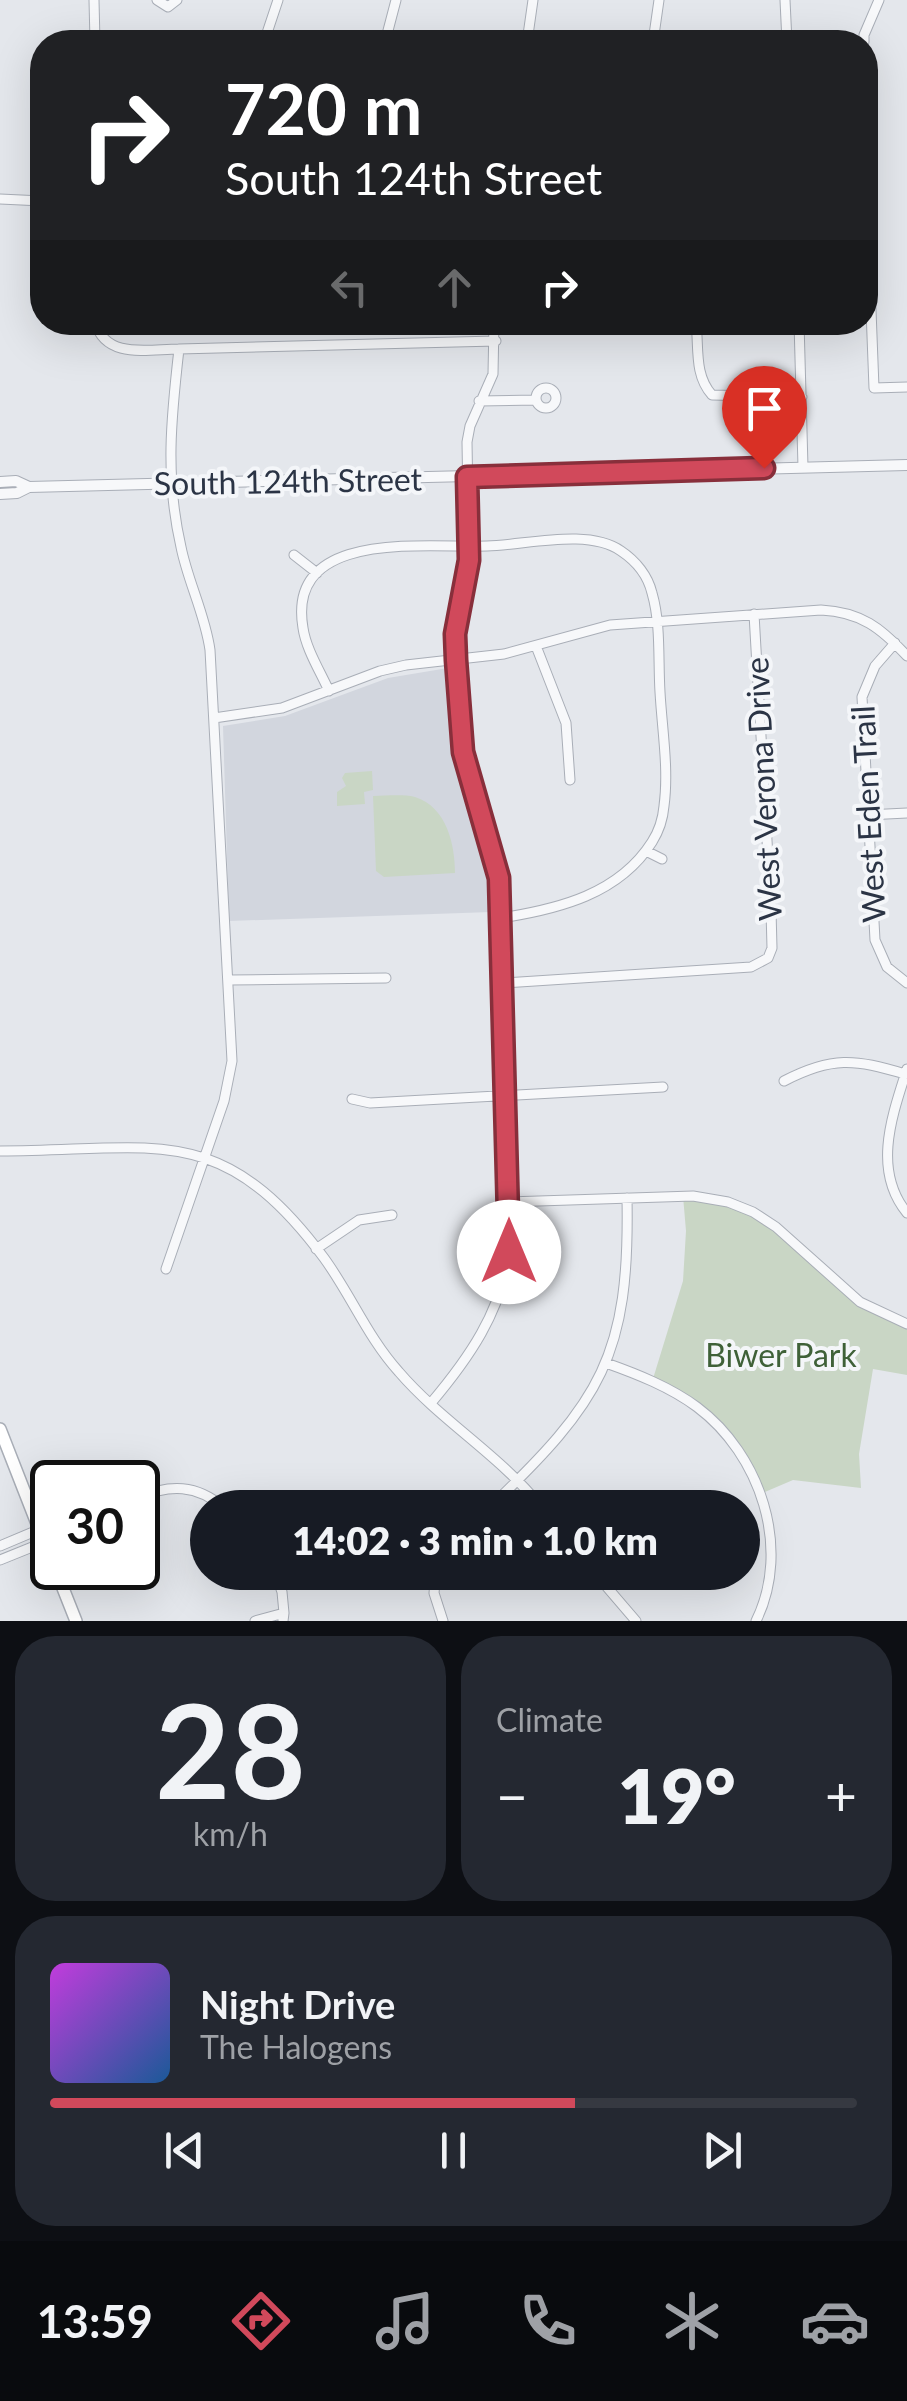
<!DOCTYPE html>
<meta charset="utf-8">
<style>
body{margin:0;font-family:Lato,sans-serif;background:#242831;color:#f1f3f6;height:100vh;display:flex;flex-direction:column;font-size:38px;white-space:nowrap}
*{box-sizing:border-box;margin:0}
p{font-size:32px;color:#9ea1a6}
.icon{flex:none;width:55px;height:55px;fill:none;stroke:currentColor;stroke-width:2;stroke-linecap:round;stroke-linejoin:round}
.map{position:relative;height:1621px;overflow:hidden}
.details{display:flex;flex-direction:column;gap:15px;padding:15px;background:#0d0f14;flex:1}
.details>*{flex:none}
.hud{position:absolute;left:30px;top:30px;width:848px;height:305px;border-radius:40px;box-shadow:0 10px 40px #0002;background:#202124;color:#fff;overflow:hidden}
.speed{position:absolute;left:30px;top:1460px;display:flex;gap:20px;font-size:50px;font-weight:700;text-align:center}
.speed>*{display:grid;place-content:center;width:130px;height:130px;border-radius:50%;background:#171b24;box-shadow:0 10px 40px #0002;line-height:1}
.speed .limit{border:5px solid #111;border-radius:15px;background:#fff;color:#111}
.pin{position:absolute;display:grid;place-items:center;width:85px;height:85px;color:#fff;margin:-102px -42px;border-radius:50% 50% 50% 0;rotate:-45deg;box-shadow:0 0 10px #0007}
.pin .icon{rotate:45deg}
.me{position:absolute;width:110px;margin:-55px;rotate:0deg;stroke-linejoin:round;filter:drop-shadow(0 0 8px #0008)}
.turn{display:flex;align-items:center;gap:35px;height:210px;padding:0 30px;font-size:45px}
.turn .icon{width:130px;height:130px;stroke-width:2.5}
.turn b{display:block;font-size:70px;line-height:85px}
.lanes{display:flex;align-items:center;height:95px;padding:0 30px;background:#0003;justify-content:center;gap:50px;direction:ltr}
.lanes .off{opacity:.35}
.big{font-size:75px;font-weight:800;line-height:1.1}
.details .widget{flex:1;display:flex;flex-direction:column;justify-content:center;gap:15px;min-width:0;padding:0 35px;border-radius:40px;background:#242831}
.details .dial{align-items:center;gap:0}
.dial b{font-size:130px;line-height:1}
.song{display:flex;align-items:center;gap:30px}
.cover{width:120px;height:120px;border-radius:15px;background:linear-gradient(135deg,hsl(290 70% 55%),hsl(210 70% 35%))}
.played{height:10px;border-radius:5px;background:linear-gradient(90deg,#d1495b 65%,#363941 65%)}
.keys{display:flex;justify-content:space-around;direction:ltr}
.heat{display:flex;justify-content:space-between;align-items:center;font-size:55px;direction:ltr}
.details .tiles{flex:1;display:grid;gap:15px;grid-template-columns:1fr 1fr}
.widget:last-child{grid-column:span 2}
.trip{position:absolute;left:190px;top:1490px;width:570px;height:100px;border-radius:50px;background:#171b24;box-shadow:0 10px 40px #0002;font-weight:800;line-height:100px;text-align:center}
.tabs{display:flex;height:160px;justify-content:space-around;align-items:center;background:#090b0e;color:#9ea1a6}
.tabs .icon{width:70px;height:70px}
.tabs .current{color:#d1495b}
.tabs b{font-size:45px;color:#f1f3f6}
.map>svg:first-child{display:block}
.built{fill:#d2d6de}
.green{fill:#c9d6c5}
.lines{fill:none;stroke-linecap:round;stroke-linejoin:round}
.minor-casing{stroke:#a9aeb7;stroke-width:11}
.tertiary-casing{stroke:#a9aeb7;stroke-width:12}
.secondary-casing{stroke:#a9aeb7;stroke-width:14}
.minor{stroke:#f7f8fa;stroke-width:9}
.tertiary{stroke:#f7f8fa;stroke-width:10}
.secondary{stroke:#fff;stroke-width:11}
.route-casing{stroke:#882f3b;stroke-width:25}
.route{stroke:#d1495b;stroke-width:18}
.labels{text-anchor:middle;stroke-width:8;stroke-linejoin:round;paint-order:stroke}
.street-label{font-size:32px;fill:#2b3445;stroke:#f4f6f9}
.park-label{font-size:32px;fill:#3f6138;stroke:#f4f6f9}
</style>
<div class="map">
<svg width="907" height="1621" viewBox="0 0 907 1621">
<rect width="100%" height="100%" fill="#e4e7ec"/>
<path class="built" d="M 448,668 L 452,752 L 484,848 L 491,912 L 229,921 L 223,726 L 285,716 L 388,678 Z"/>
<path class="green" d="M 372,771 L 373,790 L 364,792 L 365,804 L 337,806 L 337,792 L 346,786 L 342,778 L 345,773 Z
M 373,796 C 386,796 402,794 415,797 C 447,807 455,845 455,873 L 384,877 L 376,871 Z
M 683,1196 L 753,1212 L 860,1302 L 907,1320 L 907,1375 L 873,1369 L 859,1454 L 861,1488 L 793,1480 L 760,1494 L 753,1475 L 711,1418 L 652,1382 L 683,1281 L 686,1231 Z"/>
<g class="lines">
<g class="minor-casing">
<path id="minor" d="M 94,0 L 95,42
M 157,0 L 168,7 L 177,0
M 785,0 L 787,42
M 264,42 L 278,0
M 385,42 L 396,0
M 527,42 L 533,0
M 653,42 L 659,0
M 864,42 L 864,35 L 879,0
M 865,153 L 874,388 L 907,387
M 0,199 L 42,201
M 95,322 C 106,360 148,349 179,349 C 171,419 165,477 181,547 C 188,582 205,614 210,650 L 232,1061 L 224,1101 L 166,1269
M 696,322 C 699,348 694,375 712,395 L 802,397
M 799,322 L 803,467
M 179,349 L 496,341
M536 398a10 10 0 1 1 20 0a10 10 0 1 1-20 0Z
M 479,401 L 536,400
M 294,555 L 317,573
M 895,643 L 875,666 L 862,697 L 875,940 L 887,967 L 907,983
M 536,646 L 566,723 L 570,780
M 329,691 C 320,671 306,649 303,628 C 286,528 427,548 487,546 C 527,545 588,528 621,551 C 636,561 648,576 652,593 C 661,624 658,660 660,692 C 662,729 669,769 664,806 C 663,818 659,831 652,842 C 619,894 559,909 501,918
M 214,718 L 282,708 L 380,671 L 406,665 L 504,654 L 610,625 L 821,610 C 861,612 881,628 907,656
M 867,815 L 907,813
M 646,851 L 662,859
M 229,980 L 386,978
M 503,983 L 751,967 L 768,958 L 772,948 L 771,910 L 754,614
M 907,1069 C 892,1116 872,1170 907,1213
M 784,1081 C 832,1056 855,1059 905,1074
M 352,1099 L 370,1103 L 663,1087
M 0,1151 C 154,1151 220,1118 324,1258 C 351,1295 368,1338 399,1372 C 442,1422 500,1455 542,1508
M 508,1202 L 693,1196 L 728,1202 L 753,1212 L 776,1227 L 860,1302 L 907,1324
M 316,1249 L 359,1220 L 392,1215
M 606,1363 C 637,1374 670,1387 697,1407 C 760,1454 792,1548 756,1621
M 431,1403 C 469,1358 501,1312 509,1253 L 499,878 L 463,752 L 455,649 L 469,560 L 467,442 L 470,426 L 493,374 L 494,322
M 138,1498 C 169,1484 197,1484 224,1508
M 489,1508 C 601,1401 630,1356 627,1198
M 0,1546 L 52,1524
M 0,1560 L 52,1539
M 275,1572 L 282,1592 L 284,1613
M 436,1572 L 434,1593 L 443,1621
M 594,1572 L 636,1621
M 255,1621 L 284,1613 L 283,1621"/>
</g>
<g class="tertiary-casing">
<path id="tertiary" d="M 0,482 L 16,481 L 29,487
M 0,494 L 17,493 L 29,487 L 907,465"/>
</g>
<g class="secondary-casing">
<path id="secondary" d="M 0,1429 L 52,1562
M 55,1568 L 76,1621"/>
</g>
<use href="#minor" class="minor"/>
<use href="#tertiary" class="tertiary"/>
<use href="#secondary" class="secondary"/>
</g>
<g class="lines">
<g class="route-casing">
<path id="route" d="M 509,1252 L 499,878 L 463,752 L 456,660 L 455,634 L 469,560 L 467,477 L 764,468"/>
</g>
<use href="#route" class="route"/>
</g>
<g class="labels">
<g class="street-label">
<text transform="translate(288 482) rotate(-1)" y="11">South 124th Street</text>
<text transform="translate(764 789) rotate(-93)" y="11">West Verona Drive</text>
<text transform="translate(869 814) rotate(-93)" y="11">West Eden Trail</text>
</g>
<g class="park-label">
<text x="781" y="1367">Biwer Park</text>
</g>
</g>
</svg>
<div class="speed"><div class="limit">30</div></div>
<div class="pin" style="left:764px;top:468px;background:#d93025"><svg class="icon" aria-label="arrive" viewBox="0 0 24 24"><path d="M6 21V4h12l-3 4 3 4H6"/></svg></div>
<svg class="me" style="left:509px;top:1252px" viewBox="-20 -20 40 40"><circle r="19" fill="#fff"/><path d="M0-13L10 11 0 6-10 11z" fill="#d1495b"/></svg>
<div class="trip">14:02 · 3 min · 1.0 km</div>
<div class="hud">
<div class="turn"><svg class="icon" aria-label="right" viewBox="0 0 24 24"><path d="M7 20v-9h11M14 6l5 5-5 5"/></svg><div><b>720 m</b>South 124th Street</div></div>
<div class="lanes"><svg class="icon off" aria-label="left" viewBox="0 0 24 24"><path d="M17 20v-9H6M10 6l-5 5 5 5"/></svg><svg class="icon off" aria-label="ahead" viewBox="0 0 24 24"><path d="M12 20V5M6 11l6-6 6 6"/></svg><svg class="icon" aria-label="right" viewBox="0 0 24 24"><path d="M7 20v-9h11M14 6l5 5-5 5"/></svg></div>
</div>
</div>
<section class="details">
<div class="tiles">
<div class="widget dial"><b>28</b><p>km/h</p></div>
<div class="widget"><p>Climate</p>
<div class="heat"><a>−</a><b class="big">19°</b><a>+</a></div>
</div>
<div class="widget">
<div class="song"><i class="cover"></i><div><b>Night Drive</b><p>The Halogens</p></div></div>
<div class="played"></div>
<div class="keys"><svg class="icon" aria-label="previous" viewBox="0 0 24 24"><path d="M18 5L8 12l10 7zM5 5v14"/></svg><svg class="icon" aria-label="pause" viewBox="0 0 24 24"><path d="M8 5v14M16 5v14"/></svg><svg class="icon" aria-label="next" viewBox="0 0 24 24"><path d="M6 5l10 7-10 7zM19 5v14"/></svg></div>
</div>
</div>
</section>
<nav class="tabs">
<b>13:59</b>
<svg class="icon current" aria-label="directions" viewBox="0 0 24 24"><path d="M12 3l9 9-9 9-9-9zM9 14v-3h6M13 9l2 2-2 2"/></svg>
<svg class="icon" aria-label="music" viewBox="0 0 24 24"><path d="M9 18V5l10-2v13"/><circle cx="6" cy="18" r="3"/><circle cx="16" cy="16" r="3"/></svg>
<svg class="icon" aria-label="phone" viewBox="0 0 24 24"><path d="M5 4h4l2 5-3 2q2 4 5 5l2-3 5 2v4C11 20 4 13 5 4z"/></svg>
<svg class="icon" aria-label="climate" viewBox="0 0 24 24"><path d="M12 3v18M4 7l16 10M4 17L20 7"/></svg>
<svg class="icon" aria-label="car" viewBox="0 0 24 24"><path d="M5 17H2v-5l4-1 3-4h7l3 4 3 1v5h-3M9 17h6M6 11h13"/><circle cx="7" cy="17" r="2"/><circle cx="17" cy="17" r="2"/></svg>
</nav>
